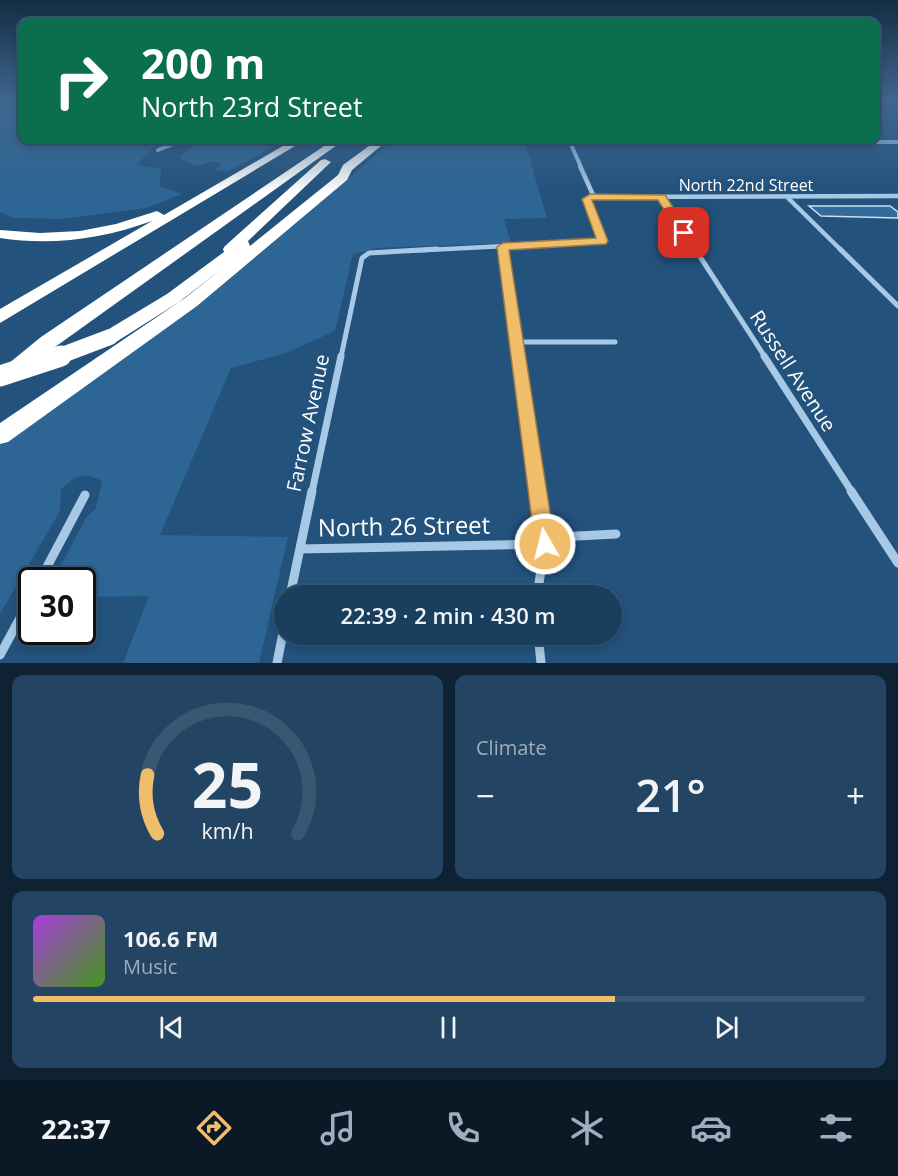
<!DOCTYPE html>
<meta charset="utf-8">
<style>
body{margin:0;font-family:"Open Sans",sans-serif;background:#234563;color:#f1f3f6;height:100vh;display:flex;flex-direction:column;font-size:22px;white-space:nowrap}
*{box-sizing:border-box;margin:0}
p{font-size:20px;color:#9faebc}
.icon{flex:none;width:33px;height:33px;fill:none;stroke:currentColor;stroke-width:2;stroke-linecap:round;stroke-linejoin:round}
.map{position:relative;height:663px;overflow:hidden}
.details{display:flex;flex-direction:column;gap:12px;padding:12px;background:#0e2233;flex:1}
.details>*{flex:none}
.top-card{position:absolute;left:18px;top:18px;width:862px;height:126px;border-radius:12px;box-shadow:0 3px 9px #0003,0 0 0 2px #385772;background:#0b6e4f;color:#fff;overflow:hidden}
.speed{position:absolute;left:18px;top:567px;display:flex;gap:12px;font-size:30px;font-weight:700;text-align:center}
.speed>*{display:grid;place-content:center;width:78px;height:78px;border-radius:50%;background:#1a3e5d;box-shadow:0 3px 9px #0003,0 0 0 2px #385772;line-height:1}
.speed .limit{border:3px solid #111;border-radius:9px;background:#fff;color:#111}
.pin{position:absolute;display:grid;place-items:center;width:51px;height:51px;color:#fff;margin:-26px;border-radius:12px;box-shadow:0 3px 9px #0006}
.me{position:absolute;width:66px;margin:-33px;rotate:352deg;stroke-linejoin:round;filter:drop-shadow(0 0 4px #0008)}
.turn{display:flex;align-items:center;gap:21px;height:126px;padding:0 24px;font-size:27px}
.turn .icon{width:78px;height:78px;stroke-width:2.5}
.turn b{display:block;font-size:42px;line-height:51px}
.big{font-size:45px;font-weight:600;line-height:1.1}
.details .tile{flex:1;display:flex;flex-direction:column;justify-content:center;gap:9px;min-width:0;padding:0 21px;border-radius:12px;background:#234563}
.details .dial{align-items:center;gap:0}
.dial svg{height:156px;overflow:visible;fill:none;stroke:#385772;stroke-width:7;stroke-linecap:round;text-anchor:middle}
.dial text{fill:#f1f3f6;stroke:none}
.song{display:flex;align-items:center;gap:18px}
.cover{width:72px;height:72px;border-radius:9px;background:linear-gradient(135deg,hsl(280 70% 55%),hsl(100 70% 35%))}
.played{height:6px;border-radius:3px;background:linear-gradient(90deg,#f0bd6a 70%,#385772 70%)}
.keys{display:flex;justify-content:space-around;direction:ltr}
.heat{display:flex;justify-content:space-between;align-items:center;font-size:33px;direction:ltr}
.details .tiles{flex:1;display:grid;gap:12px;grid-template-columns:1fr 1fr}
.tile:last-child{grid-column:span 2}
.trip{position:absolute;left:274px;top:585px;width:348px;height:60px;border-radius:30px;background:#1a3e5d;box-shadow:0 3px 9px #0003,0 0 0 2px #385772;font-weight:600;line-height:60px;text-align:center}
.dock{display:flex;height:96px;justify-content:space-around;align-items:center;background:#0a1925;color:#9faebc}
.dock .icon{width:42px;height:42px}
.dock .active{color:#f0bd6a}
.dock b{font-size:27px;color:#f1f3f6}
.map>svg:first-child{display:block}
.green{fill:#2d6594}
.building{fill:#336a99;stroke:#cae1f4;stroke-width:1.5}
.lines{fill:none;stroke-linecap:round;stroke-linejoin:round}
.street-far4{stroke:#a7c9e5;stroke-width:4}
.street-far3{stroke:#a7c9e5;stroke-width:4.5}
.street-far2{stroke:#a7c9e5;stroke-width:5}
.street-far1{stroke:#a7c9e5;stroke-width:7}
.street{stroke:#a7c9e5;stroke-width:9}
.highway{fill:#fff;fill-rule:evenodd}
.highway-bridge-far1{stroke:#fff;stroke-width:16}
.highway-bridge{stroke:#fff;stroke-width:21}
.route{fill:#f0bd6a;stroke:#9c7b45;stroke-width:1.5}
.labels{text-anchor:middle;stroke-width:6;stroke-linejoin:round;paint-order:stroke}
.far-street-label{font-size:16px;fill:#fff;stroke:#23527c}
.street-label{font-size:20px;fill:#fff;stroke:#23527c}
.near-street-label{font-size:24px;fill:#fff;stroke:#23527c}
</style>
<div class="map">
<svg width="898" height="663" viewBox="0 0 898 663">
<rect width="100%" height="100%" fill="#23527c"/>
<path class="green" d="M 0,100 L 22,100 L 22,140 L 177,140 L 153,148 L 136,165 L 161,169 L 160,186 L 182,194 L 147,208 L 62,219 L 14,218 L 0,212 Z
M 229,140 L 285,140 L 229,171 L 215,170 L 222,164 L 215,161 L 196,166 L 179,158 L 193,145 L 224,146 Z
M 393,140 L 524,140 L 547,218 L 504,219 L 511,243 L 378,248 L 353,254 L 335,331 L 286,353 L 231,368 L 160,535 L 288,537 L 259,663 L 123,663 L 149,596 L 83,597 L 82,580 L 53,580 L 86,518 L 96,508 L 102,481 C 82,471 76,476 61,489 L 60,511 L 0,614 L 0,444 L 323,200 Z"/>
<path class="building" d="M 809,206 L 890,206 L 898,212 L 898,218 L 821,216 Z"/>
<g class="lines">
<path class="street-far4" d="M 569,140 L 581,167
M 570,142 L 898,142
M 158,150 L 183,140"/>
<path class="street-far3" d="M 580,166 L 594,197
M 787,197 L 842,251
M 662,198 L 696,251
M 503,247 L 504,251
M 408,251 L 602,241 L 587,199 L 590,197 L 898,196"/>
<path class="street-far2" d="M 503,249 L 519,357
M 695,249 L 765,357
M 840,249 L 898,306
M 516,342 L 615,342
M 341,357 L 362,258 L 369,253 L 437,249"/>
<path class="street-far1" d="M 518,356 L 538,492
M 764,356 L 852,492
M 312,492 L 341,356"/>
<path class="street" d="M 851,491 L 898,563
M 300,549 L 545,544 L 558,537 L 616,534
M 40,580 L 85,495
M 290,596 L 312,491
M 537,596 L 545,544 L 538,491
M 538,634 L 541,663
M 0,655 L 32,596
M 277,663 L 285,623"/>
<path class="highway" d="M 293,140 L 305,140 L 0,323 L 0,309 L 152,221 C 102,239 52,246 0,238 L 0,230 L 40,233 L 80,231 L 116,224 L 157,211 L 164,215 Z
M 333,140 L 344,140 L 55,347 C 42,357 25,379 8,374 L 5,369 L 8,364 L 41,337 Z
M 377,140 L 388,140 L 352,170 L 347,180 L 197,306 L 8,442 L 0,444 L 0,423 L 185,298 L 224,267 L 179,302 L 116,342 L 110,343 L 104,342 L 101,337 L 104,332 L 167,294 L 224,252 L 223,249 L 225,246 L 321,160 L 325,159 L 331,162 L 248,241 L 250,246 L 338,175 L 343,165 Z"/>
<path class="highway-bridge-far1" d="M 57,357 L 110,337"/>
<path class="highway-bridge" d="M 0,376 L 61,356"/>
</g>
<linearGradient id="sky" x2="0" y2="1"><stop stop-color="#132d44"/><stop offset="0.52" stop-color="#3f668e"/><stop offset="1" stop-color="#3f668e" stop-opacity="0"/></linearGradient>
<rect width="898" height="193" fill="url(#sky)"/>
<path class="route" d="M 590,194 L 665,195 L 690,233 L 688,235 L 680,235 L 658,200 L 592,200 L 608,241 L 606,244 L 509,250 L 555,544 L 552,551 L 545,554 L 538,551 L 535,544 L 497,247 L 503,243 L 596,238 L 582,199 Z"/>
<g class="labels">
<g class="far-street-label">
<text x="746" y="191">North 22nd Street</text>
</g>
<g class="street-label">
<text transform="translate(793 371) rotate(57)" y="7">Russell Avenue</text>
<text transform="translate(308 423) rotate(-78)" y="7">Farrow Avenue</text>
</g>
<g class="near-street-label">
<text transform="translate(404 527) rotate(-1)" y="8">North 26 Street</text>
</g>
</g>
</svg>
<div class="speed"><div class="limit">30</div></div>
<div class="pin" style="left:684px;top:233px;background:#d93025"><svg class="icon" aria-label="arrive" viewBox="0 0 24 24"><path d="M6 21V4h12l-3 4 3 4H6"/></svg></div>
<svg class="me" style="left:545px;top:544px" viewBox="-20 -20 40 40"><circle r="17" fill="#f0bd6a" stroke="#fff" stroke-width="3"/><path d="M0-11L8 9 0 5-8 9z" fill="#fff"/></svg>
<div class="trip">22:39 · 2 min · 430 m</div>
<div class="top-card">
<div class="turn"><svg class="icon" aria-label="right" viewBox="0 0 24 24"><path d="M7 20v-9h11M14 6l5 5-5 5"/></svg><div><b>200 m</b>North 23rd Street</div></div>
</div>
</div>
<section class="details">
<div class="tiles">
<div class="tile dial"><svg viewBox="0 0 100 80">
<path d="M14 69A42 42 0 1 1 86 69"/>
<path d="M14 69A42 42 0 0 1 9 39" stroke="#f0bd6a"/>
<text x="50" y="56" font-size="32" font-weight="700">25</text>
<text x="50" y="72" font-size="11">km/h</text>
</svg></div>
<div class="tile"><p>Climate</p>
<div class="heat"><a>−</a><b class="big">21°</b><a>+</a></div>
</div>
<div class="tile">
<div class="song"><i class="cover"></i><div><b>106.6 FM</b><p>Music</p></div></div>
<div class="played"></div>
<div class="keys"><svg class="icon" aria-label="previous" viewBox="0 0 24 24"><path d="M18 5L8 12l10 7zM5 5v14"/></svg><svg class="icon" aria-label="pause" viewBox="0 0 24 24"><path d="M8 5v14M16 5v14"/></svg><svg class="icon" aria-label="next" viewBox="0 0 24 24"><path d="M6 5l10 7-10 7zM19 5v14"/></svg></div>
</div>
</div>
</section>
<nav class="dock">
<b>22:37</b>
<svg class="icon active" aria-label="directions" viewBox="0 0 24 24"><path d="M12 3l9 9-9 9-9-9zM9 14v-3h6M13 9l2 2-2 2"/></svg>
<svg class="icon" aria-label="music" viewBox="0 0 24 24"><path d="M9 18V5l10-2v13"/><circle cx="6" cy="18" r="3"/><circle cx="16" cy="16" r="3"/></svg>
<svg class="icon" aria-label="phone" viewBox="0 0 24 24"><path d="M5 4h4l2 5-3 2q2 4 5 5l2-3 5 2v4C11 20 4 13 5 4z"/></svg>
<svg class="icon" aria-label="climate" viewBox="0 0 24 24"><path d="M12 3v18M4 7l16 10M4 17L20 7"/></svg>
<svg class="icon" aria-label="car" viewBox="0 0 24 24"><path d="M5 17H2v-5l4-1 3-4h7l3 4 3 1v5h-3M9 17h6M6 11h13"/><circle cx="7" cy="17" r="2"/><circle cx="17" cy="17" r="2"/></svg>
<svg class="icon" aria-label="filters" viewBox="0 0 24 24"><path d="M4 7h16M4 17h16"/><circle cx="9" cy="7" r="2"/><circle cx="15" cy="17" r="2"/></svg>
</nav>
